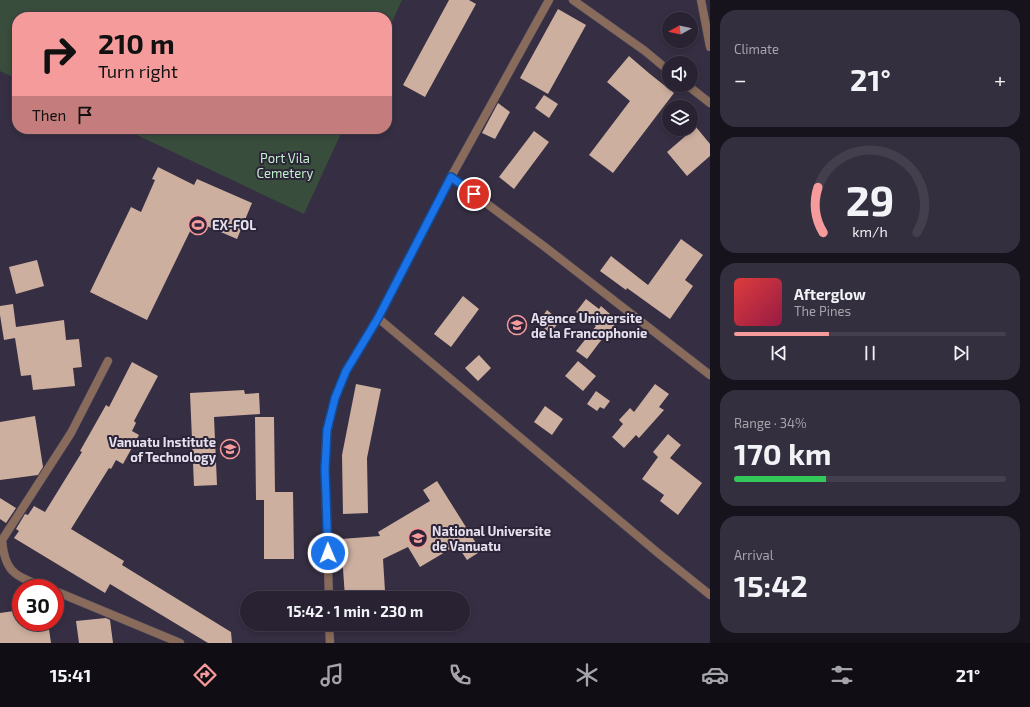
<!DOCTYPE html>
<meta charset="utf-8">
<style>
body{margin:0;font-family:"Exo 2",sans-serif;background:#342f3e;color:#f1f3f6;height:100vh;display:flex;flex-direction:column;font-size:15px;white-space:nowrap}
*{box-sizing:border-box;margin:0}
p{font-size:13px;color:#a5a4ac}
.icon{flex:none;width:22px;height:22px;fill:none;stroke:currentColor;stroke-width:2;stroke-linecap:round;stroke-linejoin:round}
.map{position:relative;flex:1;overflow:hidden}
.details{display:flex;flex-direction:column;gap:10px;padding:10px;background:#16131c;width:320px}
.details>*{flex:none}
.hud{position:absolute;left:12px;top:12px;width:380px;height:122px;border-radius:16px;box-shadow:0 2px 6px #0003,0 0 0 1px #443f4d;background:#f59b9c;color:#111;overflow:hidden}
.needle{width:26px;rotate:262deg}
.tools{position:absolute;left:662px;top:12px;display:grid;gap:8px}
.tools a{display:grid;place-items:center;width:36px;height:36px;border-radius:50%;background:#282232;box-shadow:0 2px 6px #0003,0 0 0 1px #443f4d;font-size:20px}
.speed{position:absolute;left:12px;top:579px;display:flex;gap:8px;font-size:20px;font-weight:700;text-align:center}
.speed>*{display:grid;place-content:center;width:52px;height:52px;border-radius:50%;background:#282232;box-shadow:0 2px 6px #0003,0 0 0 1px #443f4d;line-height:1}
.speed .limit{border:6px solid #d22;background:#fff;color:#111}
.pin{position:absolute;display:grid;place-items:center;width:34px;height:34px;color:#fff;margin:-17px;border:2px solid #fff;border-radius:50%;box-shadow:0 1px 4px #0007}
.me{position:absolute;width:44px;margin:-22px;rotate:359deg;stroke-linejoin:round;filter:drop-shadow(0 0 3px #0008)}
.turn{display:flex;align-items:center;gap:14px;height:84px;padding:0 20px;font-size:18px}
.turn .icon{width:52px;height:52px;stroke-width:2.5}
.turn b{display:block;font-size:28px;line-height:34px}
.then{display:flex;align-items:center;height:38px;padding:0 20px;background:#0003;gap:8px;font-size:15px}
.big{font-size:30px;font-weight:700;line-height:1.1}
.details .card{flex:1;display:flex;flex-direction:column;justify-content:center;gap:6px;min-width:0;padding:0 14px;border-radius:16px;background:#342f3e}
.details .dial{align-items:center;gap:0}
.dial svg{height:104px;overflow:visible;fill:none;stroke:#443f4d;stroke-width:7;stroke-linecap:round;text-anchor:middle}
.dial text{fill:#f1f3f6;stroke:none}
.song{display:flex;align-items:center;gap:12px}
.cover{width:48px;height:48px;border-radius:6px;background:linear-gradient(135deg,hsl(0 70% 55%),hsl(340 70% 35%))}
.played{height:4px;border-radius:2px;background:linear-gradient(90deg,#f59b9c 35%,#443f4d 35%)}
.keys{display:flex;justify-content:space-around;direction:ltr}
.heat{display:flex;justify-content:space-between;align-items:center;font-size:22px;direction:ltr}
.charge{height:6px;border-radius:3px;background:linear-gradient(90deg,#34c759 34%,#443f4d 0)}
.trip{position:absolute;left:240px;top:591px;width:230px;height:40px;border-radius:20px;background:#282232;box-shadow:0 2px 6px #0003,0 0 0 1px #443f4d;font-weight:700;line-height:40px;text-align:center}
.menu{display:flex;height:64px;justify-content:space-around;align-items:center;background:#100e14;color:#a5a4ac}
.menu .icon{width:28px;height:28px}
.menu .selected{color:#f59b9c}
.menu b{font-size:18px;color:#f1f3f6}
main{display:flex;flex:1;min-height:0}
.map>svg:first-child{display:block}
.green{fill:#384d3c}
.building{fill:#cdaf9f}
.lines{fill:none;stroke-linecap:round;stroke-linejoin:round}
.street-casing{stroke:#524a5e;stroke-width:9}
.street{stroke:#886b5a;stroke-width:8}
.route-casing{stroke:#114b97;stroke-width:10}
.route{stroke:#1a73e8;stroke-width:7}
.labels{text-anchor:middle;stroke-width:4;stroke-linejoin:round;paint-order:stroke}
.park-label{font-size:13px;fill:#c0f0ca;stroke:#2c2438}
.poi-label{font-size:13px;font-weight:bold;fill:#e5e0ee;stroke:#2c2438;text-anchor:start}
</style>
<main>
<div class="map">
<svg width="710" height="643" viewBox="0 0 710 643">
<rect width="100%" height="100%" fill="#362e42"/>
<path class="green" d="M 0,0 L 402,0 L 387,33 L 387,17 L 17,17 L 17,79 L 0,71 Z
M 124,129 L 343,129 L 304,214 Z"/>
<path class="building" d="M 449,0 L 469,0 L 476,4 L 425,97 L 403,85 Z
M 558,9 L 586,25 L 548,94 L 520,78 Z
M 629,56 L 650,74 L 674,93 L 613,173 L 589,155 L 630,101 L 607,82 Z
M 544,95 L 558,104 L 549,118 L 535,108 Z
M 498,103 L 510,112 L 495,139 L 482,133 Z
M 696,127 L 710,144 L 710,156 L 687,176 L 667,152 Z
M 534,131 L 549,142 L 514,189 L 499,177 Z
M 158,167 L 194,185 L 197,179 L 252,203 L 237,239 L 195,221 L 147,320 L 90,292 L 131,207 L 141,212 L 155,180 L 152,179 Z
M 681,239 L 703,255 L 685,280 L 693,286 L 670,319 L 627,288 L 626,290 L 600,271 L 611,256 L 648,285 Z
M 37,260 L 44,286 L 16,294 L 9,267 Z
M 463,296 L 479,309 L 451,347 L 434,334 Z
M 586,299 L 599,309 L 601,306 L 618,321 L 599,343 L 587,359 L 576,351 L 596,326 L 576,312 Z
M 13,304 L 16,327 L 64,320 L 66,340 L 79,339 L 82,367 L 73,368 L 75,386 L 33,390 L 31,375 L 21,376 L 15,338 L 4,340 L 0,315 L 0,306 Z
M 547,310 L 560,321 L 550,333 L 538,323 Z
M 479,355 L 491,368 L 478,381 L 465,368 Z
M 578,361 L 596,376 L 583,391 L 565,376 Z
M 132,362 L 158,376 L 134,421 L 136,423 L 132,431 L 139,435 L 123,464 L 116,460 L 111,469 L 109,468 L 71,529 L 124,561 L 122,565 L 231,632 L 232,643 L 208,643 L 110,584 L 105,593 L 14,538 L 19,531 L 16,529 L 25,514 L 28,515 L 34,506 L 45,512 L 82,452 L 80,451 L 106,405 L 109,407 Z
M 356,384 L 381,389 L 367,458 L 368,513 L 343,514 L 342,455 Z
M 655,384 L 669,394 L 659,407 L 664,410 L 639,438 L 636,435 L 624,448 L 612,437 L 623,424 L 619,420 L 630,408 L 634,412 Z
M 244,390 L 245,394 L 259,393 L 260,414 L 214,417 L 217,485 L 194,486 L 190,393 Z
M 596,391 L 610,401 L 604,409 L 600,407 L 597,411 L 587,404 Z
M 545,406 L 563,419 L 552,435 L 534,422 Z
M 35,416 L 43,467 L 38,475 L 0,480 L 0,422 Z
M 255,417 L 274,417 L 275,492 L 293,492 L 294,559 L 264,559 L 264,500 L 256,500 Z
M 668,434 L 681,445 L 670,458 L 702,483 L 678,515 L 660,501 L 664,495 L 642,479 L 658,457 L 653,452 Z
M 437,481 L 481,551 L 467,560 L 457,545 L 420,567 L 408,547 L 383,559 L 385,591 L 379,592 L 380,598 L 345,598 L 341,539 L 380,536 L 378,532 L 430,501 L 423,490 Z
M 0,498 L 16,508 L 6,523 L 0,519 Z
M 21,610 L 21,622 L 48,622 L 51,643 L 0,643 L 0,613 Z
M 106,618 L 110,620 L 113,643 L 79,643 L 76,621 Z"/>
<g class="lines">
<g class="street-casing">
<path id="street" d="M 573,0 L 645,51 L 669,71
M 701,0 L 710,47
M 687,85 L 710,103
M 451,177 L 545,247 L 710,375
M 378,318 L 658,553 L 710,595
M 47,588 C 18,576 5,576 2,540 L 71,433 L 108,361
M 55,591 L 180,643
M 329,598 L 325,469 L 327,429 L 335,398 L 346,371 L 378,318 L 451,177 L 549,0
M 329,624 L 330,643"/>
</g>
<use href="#street" class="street"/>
</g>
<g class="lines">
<g class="route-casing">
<path id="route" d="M 328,553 L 325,469 L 327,430 L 335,398 L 346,371 L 378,318 L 451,177 L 474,194"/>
</g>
<use href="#route" class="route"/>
</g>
<defs>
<g id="stadium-ring" transform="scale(1)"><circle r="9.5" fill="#2c2438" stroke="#f59b9c" stroke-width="1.5"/><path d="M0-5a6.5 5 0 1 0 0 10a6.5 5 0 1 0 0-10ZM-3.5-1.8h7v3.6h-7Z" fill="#f59b9c"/></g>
<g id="university-ring" transform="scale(1)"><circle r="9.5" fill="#2c2438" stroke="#f59b9c" stroke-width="1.5"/><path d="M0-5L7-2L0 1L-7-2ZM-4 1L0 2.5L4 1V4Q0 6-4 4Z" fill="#f59b9c"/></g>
</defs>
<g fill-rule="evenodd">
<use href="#stadium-ring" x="198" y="225"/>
<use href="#university-ring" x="517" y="325"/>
<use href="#university-ring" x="230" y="449"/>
<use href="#university-ring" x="418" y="538"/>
</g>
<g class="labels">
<g class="park-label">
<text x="285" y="163">Port Vila<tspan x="285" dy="15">Cemetery</tspan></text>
</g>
<g class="poi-label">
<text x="212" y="230">EX-FOL</text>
<text x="531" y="323">Agence Universite<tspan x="531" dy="15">de la Francophonie</tspan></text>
<text x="216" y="447" text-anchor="end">Vanuatu Institute<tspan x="216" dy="15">of Technology</tspan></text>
<text x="432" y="536">National Universite<tspan x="432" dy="15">de Vanuatu</tspan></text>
</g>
</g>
</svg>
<div class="tools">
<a><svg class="needle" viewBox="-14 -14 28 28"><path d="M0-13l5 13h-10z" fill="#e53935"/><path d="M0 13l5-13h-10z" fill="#a5a4ac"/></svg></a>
<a><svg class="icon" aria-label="sound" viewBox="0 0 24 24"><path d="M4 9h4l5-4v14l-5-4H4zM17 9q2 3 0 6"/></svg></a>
<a><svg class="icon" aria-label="layers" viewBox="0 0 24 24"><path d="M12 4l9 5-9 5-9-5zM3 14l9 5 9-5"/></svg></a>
</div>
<div class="speed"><div class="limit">30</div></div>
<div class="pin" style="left:474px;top:194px;background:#d93025"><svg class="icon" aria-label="arrive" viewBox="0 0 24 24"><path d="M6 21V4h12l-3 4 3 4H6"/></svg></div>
<svg class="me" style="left:328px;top:553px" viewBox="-20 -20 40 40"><circle r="17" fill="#1a73e8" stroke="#fff" stroke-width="3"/><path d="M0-11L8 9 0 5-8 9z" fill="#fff"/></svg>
<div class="trip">15:42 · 1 min · 230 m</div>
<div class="hud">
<div class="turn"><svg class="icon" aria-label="right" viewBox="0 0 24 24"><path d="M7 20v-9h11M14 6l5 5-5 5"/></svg><div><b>210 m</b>Turn right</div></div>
<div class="then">Then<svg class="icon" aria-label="arrive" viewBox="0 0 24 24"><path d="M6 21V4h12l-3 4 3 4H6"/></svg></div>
</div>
</div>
<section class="details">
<div class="card"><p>Climate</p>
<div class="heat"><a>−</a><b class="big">21°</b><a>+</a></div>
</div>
<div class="card dial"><svg viewBox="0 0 100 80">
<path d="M14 69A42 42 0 1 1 86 69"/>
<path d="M14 69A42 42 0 0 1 10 34" stroke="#f59b9c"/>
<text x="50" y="56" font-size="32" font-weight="700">29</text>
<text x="50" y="72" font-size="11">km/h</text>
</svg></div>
<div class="card">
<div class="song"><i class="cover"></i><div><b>Afterglow</b><p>The Pines</p></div></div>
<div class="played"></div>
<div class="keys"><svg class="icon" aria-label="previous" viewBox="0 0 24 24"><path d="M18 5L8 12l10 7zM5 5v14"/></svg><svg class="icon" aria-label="pause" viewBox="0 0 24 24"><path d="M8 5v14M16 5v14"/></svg><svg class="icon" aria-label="next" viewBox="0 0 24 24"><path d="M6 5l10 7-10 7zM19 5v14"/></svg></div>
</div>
<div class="card"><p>Range · 34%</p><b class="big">170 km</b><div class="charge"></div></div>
<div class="card"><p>Arrival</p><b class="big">15:42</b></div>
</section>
</main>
<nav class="menu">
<b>15:41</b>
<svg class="icon selected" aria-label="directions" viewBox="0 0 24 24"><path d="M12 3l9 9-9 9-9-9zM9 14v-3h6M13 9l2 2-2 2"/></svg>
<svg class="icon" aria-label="music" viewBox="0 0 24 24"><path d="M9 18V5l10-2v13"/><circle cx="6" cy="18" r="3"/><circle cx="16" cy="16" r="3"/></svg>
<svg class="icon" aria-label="phone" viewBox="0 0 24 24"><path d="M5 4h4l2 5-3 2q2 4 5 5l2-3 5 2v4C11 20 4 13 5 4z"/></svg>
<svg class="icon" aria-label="climate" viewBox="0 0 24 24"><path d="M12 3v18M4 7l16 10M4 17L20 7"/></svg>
<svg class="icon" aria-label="car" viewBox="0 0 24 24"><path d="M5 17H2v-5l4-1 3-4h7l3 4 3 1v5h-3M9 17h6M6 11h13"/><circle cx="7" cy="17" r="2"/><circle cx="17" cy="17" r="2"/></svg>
<svg class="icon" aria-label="filters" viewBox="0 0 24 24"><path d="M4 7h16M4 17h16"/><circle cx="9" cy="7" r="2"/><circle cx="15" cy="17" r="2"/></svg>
<b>21°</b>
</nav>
